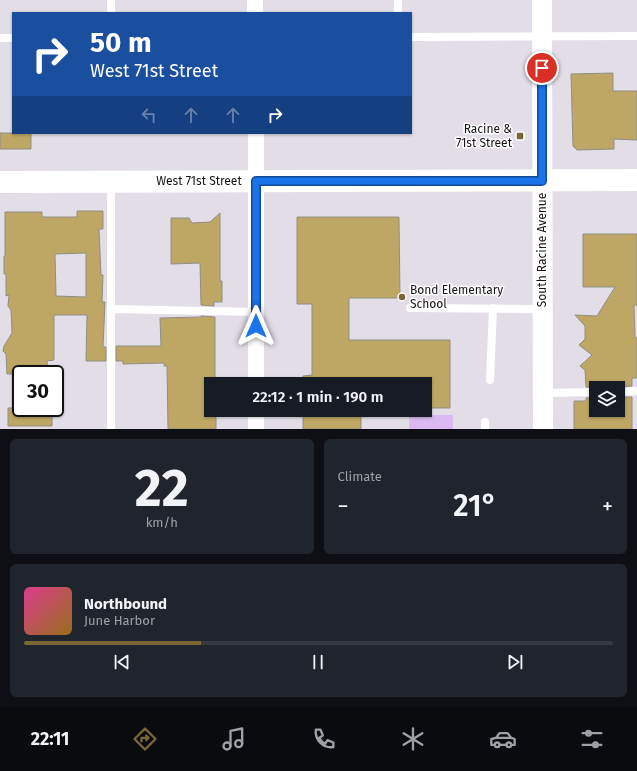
<!DOCTYPE html>
<meta charset="utf-8">
<style>
body{margin:0;font-family:"Fira Sans",sans-serif;background:#20242c;color:#f1f3f6;height:100vh;display:flex;flex-direction:column;font-size:15px;white-space:nowrap}
*{box-sizing:border-box;margin:0}
p{font-size:13px;color:#9ea1a6}
.icon{flex:none;width:22px;height:22px;fill:none;stroke:currentColor;stroke-width:2;stroke-linecap:round;stroke-linejoin:round}
.map{position:relative;height:429px;overflow:hidden}
.panel{display:flex;flex-direction:column;gap:10px;padding:10px;background:#0d0f14;flex:1}
.panel>*{flex:none}
.guide{position:absolute;left:12px;top:12px;width:400px;height:122px;border-radius:0px;box-shadow:0 1px 3px #0004;background:#1a4fa0;color:#fff;overflow:hidden}
.buttons{position:absolute;left:589px;top:381px;display:grid;gap:8px}
.buttons a{display:grid;place-items:center;width:36px;height:36px;border-radius:0px;background:#171b24;box-shadow:0 1px 3px #0004;font-size:20px}
.speed{position:absolute;left:12px;top:365px;display:flex;gap:8px;font-size:20px;font-weight:700;text-align:center}
.speed>*{display:grid;place-content:center;width:52px;height:52px;border-radius:50%;background:#171b24;box-shadow:0 1px 3px #0004;line-height:1}
.speed .limit{border:2px solid #111;border-radius:6px;background:#fff;color:#111}
.pin{position:absolute;display:grid;place-items:center;width:34px;height:34px;color:#fff;margin:-17px;border:2px solid #fff;border-radius:50%;box-shadow:0 1px 4px #0007}
.me{position:absolute;width:44px;margin:-22px;rotate:0deg;stroke-linejoin:round;filter:drop-shadow(0 0 3px #0008)}
.turn{display:flex;align-items:center;gap:14px;height:84px;padding:0 12px;font-size:18px}
.turn .icon{width:52px;height:52px;stroke-width:2.5}
.turn b{display:block;font-size:28px;line-height:34px}
.lanes{display:flex;align-items:center;height:38px;padding:0 12px;background:#0003;justify-content:center;gap:20px;direction:ltr}
.lanes .off{opacity:.35}
.big{font-size:30px;font-weight:600;line-height:1.1}
.panel .tile{flex:1;display:flex;flex-direction:column;justify-content:center;gap:6px;min-width:0;padding:0 14px;border-radius:6px;background:#20242c}
.panel .dial{align-items:center;gap:0}
.dial b{font-size:52px;line-height:1}
.song{display:flex;align-items:center;gap:12px}
.cover{width:48px;height:48px;border-radius:6px;background:linear-gradient(135deg,hsl(330 70% 55%),hsl(40 70% 35%))}
.played{height:4px;border-radius:2px;background:linear-gradient(90deg,#796836 30%,#363941 30%)}
.keys{display:flex;justify-content:space-around;direction:ltr}
.heat{display:flex;justify-content:space-between;align-items:center;font-size:22px;direction:ltr}
.panel .tiles{flex:1;display:grid;gap:10px;grid-template-columns:1fr 1fr}
.tile:last-child{grid-column:span 2}
.trip{position:absolute;left:204px;top:377px;width:228px;height:40px;border-radius:0px;background:#171b24;box-shadow:0 1px 3px #0004;font-weight:600;line-height:40px;text-align:center}
.menu{display:flex;height:64px;justify-content:space-around;align-items:center;background:#090b0e;color:#9ea1a6}
.menu .icon{width:28px;height:28px}
.menu .current{color:#796836}
.menu b{font-size:18px;color:#f1f3f6}
.map>svg:first-child{display:block}
.green{fill:#dcbaf1}
.building{fill:#bea764;stroke:#918e85;fill-rule:evenodd}
.lines{fill:none;stroke-linecap:round;stroke-linejoin:round}
.service{stroke:#fff;stroke-width:8}
.minor{stroke:#fff;stroke-width:16}
.tertiary{stroke:#fff;stroke-width:20}
.secondary{stroke:#fff;stroke-width:22}
.route-casing{stroke:#114b97;stroke-width:10}
.route{stroke:#1a73e8;stroke-width:7}
.poi-dot{fill:#796836;stroke:#fff;stroke-width:1.5}
.labels{text-anchor:middle;stroke-width:3;stroke-linejoin:round;paint-order:stroke}
.poi-label{font-size:12px;fill:#151316;stroke:#fff;text-anchor:end}
.street-label{font-size:12px;fill:#151316;stroke:#fff}
</style>
<div class="map">
<svg width="637" height="429" viewBox="0 0 637 429">
<rect width="100%" height="100%" fill="#e2dde6"/>
<path class="green" d="M 409,415 L 453,415 L 453,429 L 409,429 Z"/>
<path class="building" d="M 613,73 L 613,91 L 637,91 L 637,140 L 614,139 L 614,149 L 577,150 L 573,146 L 571,74 Z
M 0,133 L 31,133 L 31,149 L 0,149 Z
M 77,211 L 103,211 L 103,229 L 99,229 L 101,275 L 103,275 L 102,302 L 105,302 L 103,347 L 106,347 L 106,361 L 86,361 L 87,315 L 54,315 L 54,360 L 47,361 L 48,374 L 7,374 L 6,354 L 3,351 L 4,346 L 12,333 L 11,310 L 8,306 L 9,295 L 6,296 L 6,274 L 4,274 L 4,256 L 5,256 L 5,212 L 42,212 L 42,217 L 77,217 ZM 86,253 L 86,297 L 56,296 L 55,254 Z
M 220,213 L 220,281 L 222,281 L 222,302 L 214,302 L 214,306 L 201,305 L 200,263 L 171,264 L 171,218 L 189,218 L 192,223 L 210,222 Z
M 297,217 L 399,217 L 400,298 L 349,298 L 349,340 L 450,340 L 450,408 L 425,408 L 425,384 L 303,384 L 303,376 L 312,375 L 312,304 L 297,304 Z
M 583,234 L 637,234 L 637,305 L 634,305 L 635,338 L 637,338 L 637,378 L 632,378 L 632,386 L 618,387 L 614,388 L 586,387 L 585,370 L 580,366 L 592,355 L 579,345 L 585,339 L 585,326 L 575,315 L 597,316 L 615,287 L 583,287 Z
M 201,316 L 215,317 L 215,384 L 211,384 L 211,410 L 216,410 L 216,429 L 168,429 L 167,366 L 164,366 L 164,363 L 123,364 L 123,361 L 116,361 L 116,346 L 161,346 L 160,318 L 201,317 Z
M 618,397 L 632,397 L 632,429 L 574,429 L 574,401 L 586,401 L 586,398 L 596,398 L 596,410 L 618,410 Z
M 8,408 L 52,408 L 52,426 L 8,426 Z
M 303,410 L 361,410 L 361,429 L 303,429 Z"/>
<g class="lines">
<path class="service" d="M 111,0 L 111,13
M 398,0 L 398,13
M 411,37 L 637,36
M 0,38 L 13,38
M 111,182 L 111,429
M 410,308 L 543,309
M 112,309 L 256,312
M 490,380 L 493,308
M 618,392 L 637,391
M 543,393 L 596,392
M 485,429 L 485,422"/>
<path class="minor" d="M 255,0 L 255,13
M 256,133 L 256,384
M 256,410 L 256,429"/>
<path class="tertiary" d="M 542,0 L 543,429"/>
<path class="secondary" d="M 0,182 L 637,180"/>
</g>
<g class="lines">
<g class="route-casing">
<path id="route" d="M 256,326 L 256,181 L 542,181 L 542,68"/>
</g>
<use href="#route" class="route"/>
</g>
<g class="poi-dot">
<rect x="516" y="132" width="8" height="8" rx="2"/>
<circle cx="402" cy="297" r="4"/>
</g>
<g class="labels">
<g class="poi-label">
<text x="512" y="133">Racine &amp;<tspan x="512" dy="14">71st Street</tspan></text>
<text x="410" y="294" text-anchor="start">Bond Elementary<tspan x="410" dy="14">School</tspan></text>
</g>
<g class="street-label">
<text x="199" y="185">West 71st Street</text>
<text transform="translate(542 250) rotate(-90)" y="4">South Racine Avenue</text>
</g>
</g>
</svg>
<div class="buttons">
<a><svg class="icon" aria-label="layers" viewBox="0 0 24 24"><path d="M12 4l9 5-9 5-9-5zM3 14l9 5 9-5"/></svg></a>
</div>
<div class="speed"><div class="limit">30</div></div>
<div class="pin" style="left:542px;top:68px;background:#d93025"><svg class="icon" aria-label="arrive" viewBox="0 0 24 24"><path d="M6 21V4h12l-3 4 3 4H6"/></svg></div>
<svg class="me" style="left:256px;top:326px" viewBox="-20 -20 40 40"><path d="M0-17L14 15 0 8-14 15z" fill="#1a73e8" stroke="#fff" stroke-width="4"/></svg>
<div class="trip">22:12 · 1 min · 190 m</div>
<div class="guide">
<div class="turn"><svg class="icon" aria-label="right" viewBox="0 0 24 24"><path d="M7 20v-9h11M14 6l5 5-5 5"/></svg><div><b>50 m</b>West 71st Street</div></div>
<div class="lanes"><svg class="icon off" aria-label="left" viewBox="0 0 24 24"><path d="M17 20v-9H6M10 6l-5 5 5 5"/></svg><svg class="icon off" aria-label="ahead" viewBox="0 0 24 24"><path d="M12 20V5M6 11l6-6 6 6"/></svg><svg class="icon off" aria-label="ahead" viewBox="0 0 24 24"><path d="M12 20V5M6 11l6-6 6 6"/></svg><svg class="icon" aria-label="right" viewBox="0 0 24 24"><path d="M7 20v-9h11M14 6l5 5-5 5"/></svg></div>
</div>
</div>
<section class="panel">
<div class="tiles">
<div class="tile dial"><b>22</b><p>km/h</p></div>
<div class="tile"><p>Climate</p>
<div class="heat"><a>−</a><b class="big">21°</b><a>+</a></div>
</div>
<div class="tile">
<div class="song"><i class="cover"></i><div><b>Northbound</b><p>June Harbor</p></div></div>
<div class="played"></div>
<div class="keys"><svg class="icon" aria-label="previous" viewBox="0 0 24 24"><path d="M18 5L8 12l10 7zM5 5v14"/></svg><svg class="icon" aria-label="pause" viewBox="0 0 24 24"><path d="M8 5v14M16 5v14"/></svg><svg class="icon" aria-label="next" viewBox="0 0 24 24"><path d="M6 5l10 7-10 7zM19 5v14"/></svg></div>
</div>
</div>
</section>
<nav class="menu">
<b>22:11</b>
<svg class="icon current" aria-label="directions" viewBox="0 0 24 24"><path d="M12 3l9 9-9 9-9-9zM9 14v-3h6M13 9l2 2-2 2"/></svg>
<svg class="icon" aria-label="music" viewBox="0 0 24 24"><path d="M9 18V5l10-2v13"/><circle cx="6" cy="18" r="3"/><circle cx="16" cy="16" r="3"/></svg>
<svg class="icon" aria-label="phone" viewBox="0 0 24 24"><path d="M5 4h4l2 5-3 2q2 4 5 5l2-3 5 2v4C11 20 4 13 5 4z"/></svg>
<svg class="icon" aria-label="climate" viewBox="0 0 24 24"><path d="M12 3v18M4 7l16 10M4 17L20 7"/></svg>
<svg class="icon" aria-label="car" viewBox="0 0 24 24"><path d="M5 17H2v-5l4-1 3-4h7l3 4 3 1v5h-3M9 17h6M6 11h13"/><circle cx="7" cy="17" r="2"/><circle cx="17" cy="17" r="2"/></svg>
<svg class="icon" aria-label="filters" viewBox="0 0 24 24"><path d="M4 7h16M4 17h16"/><circle cx="9" cy="7" r="2"/><circle cx="15" cy="17" r="2"/></svg>
</nav>
